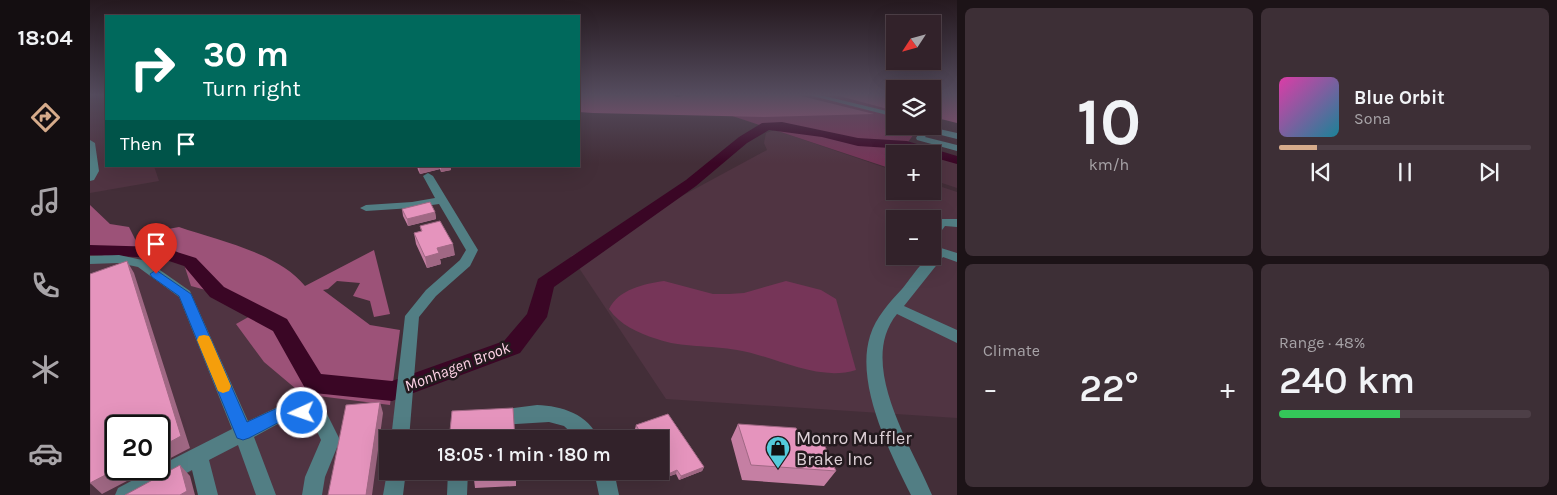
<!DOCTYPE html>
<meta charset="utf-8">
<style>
body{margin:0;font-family:Karla,sans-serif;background:#3d2f36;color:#f1f3f6;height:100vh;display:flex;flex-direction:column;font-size:19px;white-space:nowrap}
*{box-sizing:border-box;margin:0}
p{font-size:16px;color:#a8a4a8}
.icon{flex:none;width:28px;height:28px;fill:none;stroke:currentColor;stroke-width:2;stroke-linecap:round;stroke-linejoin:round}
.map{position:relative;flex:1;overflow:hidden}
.side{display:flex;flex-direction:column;gap:8px;padding:8px;background:#1c1317;width:600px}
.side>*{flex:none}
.banner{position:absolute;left:15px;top:15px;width:475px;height:152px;border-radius:0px;box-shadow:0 5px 20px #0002,0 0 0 1px #4d3f47;background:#00695c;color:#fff;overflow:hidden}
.needle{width:32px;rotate:234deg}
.tools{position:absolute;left:796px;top:15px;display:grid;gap:10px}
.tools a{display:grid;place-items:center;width:55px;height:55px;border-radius:0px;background:#32222a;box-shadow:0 5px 20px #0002,0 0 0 1px #4d3f47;font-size:25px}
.speed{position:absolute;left:15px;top:415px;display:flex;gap:10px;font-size:25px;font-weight:700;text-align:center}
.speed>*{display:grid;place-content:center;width:65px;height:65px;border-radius:50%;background:#32222a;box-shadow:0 5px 20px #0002,0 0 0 1px #4d3f47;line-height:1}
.speed .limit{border:2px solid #111;border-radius:8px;background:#fff;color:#111}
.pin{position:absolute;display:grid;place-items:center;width:42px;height:42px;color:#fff;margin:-51px -21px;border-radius:50% 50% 50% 0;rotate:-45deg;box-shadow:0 0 5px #0007}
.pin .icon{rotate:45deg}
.me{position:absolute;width:55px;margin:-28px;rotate:267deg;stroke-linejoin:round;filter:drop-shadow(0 0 4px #0008)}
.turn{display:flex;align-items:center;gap:18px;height:105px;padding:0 15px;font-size:22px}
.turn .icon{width:65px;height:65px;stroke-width:2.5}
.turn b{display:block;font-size:35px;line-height:42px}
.then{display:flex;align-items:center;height:48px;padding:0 15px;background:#0003;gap:10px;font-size:19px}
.big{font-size:38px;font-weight:600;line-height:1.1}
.side .widget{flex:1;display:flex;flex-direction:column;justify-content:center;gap:8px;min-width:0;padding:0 18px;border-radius:8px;background:#3d2f36}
.side .dial{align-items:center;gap:0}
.dial b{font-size:65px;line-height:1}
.song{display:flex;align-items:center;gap:15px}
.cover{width:60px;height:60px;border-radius:8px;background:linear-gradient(135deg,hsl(320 70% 55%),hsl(190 70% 35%))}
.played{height:5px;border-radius:2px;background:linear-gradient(90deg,#d6ab8b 15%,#4d3f47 15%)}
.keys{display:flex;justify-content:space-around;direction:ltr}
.heat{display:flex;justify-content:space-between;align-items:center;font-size:28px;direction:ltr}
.charge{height:8px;border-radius:4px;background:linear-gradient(90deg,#34c759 48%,#4d3f47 0)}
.side .tiles{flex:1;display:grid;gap:8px;grid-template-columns:repeat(2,1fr)}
.trip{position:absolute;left:289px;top:430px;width:290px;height:50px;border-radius:0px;background:#32222a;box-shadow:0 5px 20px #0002,0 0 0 1px #4d3f47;font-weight:600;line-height:50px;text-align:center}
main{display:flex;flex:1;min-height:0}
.tab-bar{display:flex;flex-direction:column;width:90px;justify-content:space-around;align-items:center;background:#140e11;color:#a8a4a8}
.tab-bar .icon{width:35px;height:35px}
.tab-bar .on{color:#d6ab8b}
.tab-bar b{font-size:22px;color:#f1f3f6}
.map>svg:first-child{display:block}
.built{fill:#503442;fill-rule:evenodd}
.green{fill:#763558}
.forest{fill:#9c5278}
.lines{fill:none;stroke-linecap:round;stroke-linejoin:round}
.river{fill:#3a0625;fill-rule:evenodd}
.minor{fill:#527e84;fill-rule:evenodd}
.wall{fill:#c57fa3}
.shaded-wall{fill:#a06884}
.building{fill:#e594bd;stroke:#a06884}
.route{fill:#1a73e8;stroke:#114b97}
.slow{fill:#f59e0b}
.labels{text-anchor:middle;stroke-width:5;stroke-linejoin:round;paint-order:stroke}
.water-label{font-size:16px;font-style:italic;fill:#ffd3e7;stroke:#231a1e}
.near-poi-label{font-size:18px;fill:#dccfd5;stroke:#231a1e;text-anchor:start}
</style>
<main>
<nav class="tab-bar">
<b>18:04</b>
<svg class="icon on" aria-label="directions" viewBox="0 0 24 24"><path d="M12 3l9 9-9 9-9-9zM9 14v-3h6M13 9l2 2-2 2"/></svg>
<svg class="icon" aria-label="music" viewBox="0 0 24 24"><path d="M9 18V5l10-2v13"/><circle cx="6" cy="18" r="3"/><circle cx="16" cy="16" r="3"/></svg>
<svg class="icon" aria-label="phone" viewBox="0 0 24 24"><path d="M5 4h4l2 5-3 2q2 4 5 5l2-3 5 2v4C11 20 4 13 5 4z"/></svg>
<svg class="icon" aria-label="climate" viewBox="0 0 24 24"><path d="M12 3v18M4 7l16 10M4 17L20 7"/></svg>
<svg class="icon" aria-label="car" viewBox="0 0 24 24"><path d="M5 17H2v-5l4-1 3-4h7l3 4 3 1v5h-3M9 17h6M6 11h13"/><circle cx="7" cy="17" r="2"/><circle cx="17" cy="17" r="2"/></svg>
</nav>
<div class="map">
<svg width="867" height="495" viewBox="0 0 867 495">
<rect width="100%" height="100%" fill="#432e38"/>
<path class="built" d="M 0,94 L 16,94 L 16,166 L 64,166 L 69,181 L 0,193 Z
M 685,130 L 805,171 L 805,191 L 842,191 L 843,184 L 867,192 L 867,418 L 576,399 L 481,256 L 677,150 L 674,143 L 676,133 ZM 805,219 L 842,219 L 842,256 L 805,256 Z
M 817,145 L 867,160 L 867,188 L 843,180 L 842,154 L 810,154 Z
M 0,251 L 75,253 L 103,263 L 130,294 L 193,327 L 228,385 L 310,393 L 304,439 L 298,439 L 297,495 L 125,495 L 115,464 L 60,495 L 0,495 ZM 26,426 L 69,426 L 69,469 L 26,469 Z"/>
<path class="green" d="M 599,94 L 805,94 L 805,126 L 830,126 L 809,154 L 805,154 L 805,160 L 799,168 L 588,98 Z
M 574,281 L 623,294 L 639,294 L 654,293 L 696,281 L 731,290 L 746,299 L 766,370 C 727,382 685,356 647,350 C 621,345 591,348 567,339 C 548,333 530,325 519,309 C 529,289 554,284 574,281 Z"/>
<path class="forest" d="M 489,94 L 578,94 L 588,97 L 597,94 L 703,94 L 784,114 L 674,117 L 503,113 L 489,112 Z
M 742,94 L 805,94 L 805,111 Z
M 842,94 L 867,94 L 867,123 L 843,117 Z
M 0,205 L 20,224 L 39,227 L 50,249 L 18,257 L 0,251 Z
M 89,227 C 129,241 187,252 215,286 L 284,250 L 300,314 L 284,317 L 280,301 L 263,296 L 270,283 L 247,281 L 238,289 L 233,290 L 280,325 L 310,330 L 300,405 L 212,394 L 174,362 L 146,324 L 169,311 L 156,301 L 101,286 L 91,255 L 79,246 L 78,229 Z"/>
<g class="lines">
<path class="river" d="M 692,122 L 768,138 L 817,141 L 867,156 L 867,164 L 842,157 L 842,154 L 832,154 L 816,149 L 768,146 L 732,137 L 679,130 L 657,143 L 606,186 L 464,287 L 457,317 L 430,353 L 302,401 L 224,393 L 216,390 L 183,331 L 120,297 L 94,266 L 70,258 L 0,255 L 0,245 L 71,247 L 106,258 L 134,287 L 197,319 L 231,374 L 302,381 L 414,341 L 437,314 L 448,279 L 596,180 L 649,137 L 672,123 Z"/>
<path class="minor" d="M 715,94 L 726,94 L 805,113 L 805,117 Z
M 836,126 L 867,133 L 867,139 L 839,132 L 835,137 L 867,145 L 867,151 L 827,140 L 826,138 L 833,127 Z
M 0,140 L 5,143 L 9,171 L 4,180 L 0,181 Z
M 338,173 L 343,176 L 388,250 L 380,266 L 346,296 L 329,317 L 319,439 L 301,439 L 315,316 L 336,290 L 370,260 L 376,250 L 349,204 L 322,208 L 276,211 L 270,208 L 276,205 L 322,202 L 345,198 L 333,176 Z
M 852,219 L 867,219 L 867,227 L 855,226 L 846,238 L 842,239 C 842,230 842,221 852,219 Z
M 851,248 L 867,253 L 867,262 L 853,257 L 814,306 L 867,330 L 867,343 L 807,314 C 766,364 823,448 842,495 L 821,495 C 800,453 765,384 780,336 C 786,317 799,303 812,289 C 820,280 831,261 842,256 L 847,249 Z
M 29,255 L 57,261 L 100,291 L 158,421 L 196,403 L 235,410 L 250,440 L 235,477 L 232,495 L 212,495 L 215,477 L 231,440 L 223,423 L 197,419 L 164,437 L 186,495 L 166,495 L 148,445 L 119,460 L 128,495 L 108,495 L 102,470 L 56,495 L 25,495 L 28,488 L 64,469 L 69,469 L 69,466 L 142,429 L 89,297 L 48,267 L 29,263 L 0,264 L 0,256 Z
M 447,405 C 472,406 498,414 509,439 L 488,439 L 474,426 L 459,422 L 408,425 L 402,423 L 399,417 L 402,411 Z
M 298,467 L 298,471 L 316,471 L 313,495 L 293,495 Z
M 358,471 L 378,471 L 377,495 L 357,495 Z
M 504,471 L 524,471 L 529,495 L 509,495 Z"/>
</g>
<path class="wall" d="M 327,166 L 360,166 L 361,170 L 351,172 L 350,169 L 330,174 L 328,170 Z
M 312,209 L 345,212 L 346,219 L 318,226 L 313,216 Z
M 330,226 L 365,255 L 350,259 L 351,264 L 337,268 L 326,244 L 324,233 L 331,231 Z
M 362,411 L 425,439 L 362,439 L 360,431 Z
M 578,414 L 614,467 L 612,471 L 589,480 L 586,474 L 574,478 L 570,471 L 570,439 L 551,439 L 545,429 L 546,425 Z
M 648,424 L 712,440 L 746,471 L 734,486 L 652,480 L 641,439 Z
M 383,471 L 426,471 L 426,486 L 385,488 Z"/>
<path class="shaded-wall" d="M 333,166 L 349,166 L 350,169 L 330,174 L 329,167 Z
M 351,166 L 360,166 L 361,170 L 351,172 Z
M 345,212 L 346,219 L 318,226 L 317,219 Z
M 363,244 L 365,255 L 350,259 L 351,264 L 337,268 L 335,257 L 347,248 Z
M 37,261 L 44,273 L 100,448 L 69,464 L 69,448 Z
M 290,402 L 293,413 L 282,495 L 276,495 Z
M 90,465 L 100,476 L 105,495 L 90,495 Z
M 614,467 L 612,471 L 589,480 L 591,476 Z
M 27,469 L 60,469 L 12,494 L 0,483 Z
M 587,470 L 586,474 L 574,478 L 576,475 Z"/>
<path class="building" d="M 340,202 L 345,212 L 317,219 L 312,209 Z
M 350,221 L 363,244 L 347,248 L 349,253 L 335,257 L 324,233 L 332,231 L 330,226 Z
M 37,261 L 91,436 L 69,448 L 69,426 L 26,426 L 26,469 L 27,469 L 0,483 L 0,274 Z
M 290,402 L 276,495 L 238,495 L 256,405 Z
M 423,408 L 425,439 L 383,439 L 383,430 L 360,431 L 362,411 Z
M 578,414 L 614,467 L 591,476 L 587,470 L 576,475 L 570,465 L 570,439 L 554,439 L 546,425 Z
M 648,424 L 706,428 L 712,440 L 733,442 L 746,471 L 661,465 Z
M 90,465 L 97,491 L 90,495 L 35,495 Z"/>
<linearGradient id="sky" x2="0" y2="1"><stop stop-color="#25191f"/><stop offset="0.58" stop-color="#554c5e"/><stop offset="1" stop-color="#554c5e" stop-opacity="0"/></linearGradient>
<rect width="867" height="163" fill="url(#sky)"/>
<path class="route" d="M 66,270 L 101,294 L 157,422 L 196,404 L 218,408 L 220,413 L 218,419 L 212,421 L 197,418 L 159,438 L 153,440 L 147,438 L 89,296 L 62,277 L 60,274 Z"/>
<path class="slow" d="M 114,335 L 119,336 L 121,340 L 141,386 L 139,391 L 133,393 L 128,391 L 126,386 L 107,340 L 109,336 Z"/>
<defs>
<g id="shop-pin" transform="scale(1.25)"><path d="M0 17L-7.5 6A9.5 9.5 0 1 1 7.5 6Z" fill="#53cbdb" stroke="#231a1e"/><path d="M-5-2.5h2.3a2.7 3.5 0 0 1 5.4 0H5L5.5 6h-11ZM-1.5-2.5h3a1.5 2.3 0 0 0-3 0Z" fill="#111"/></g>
</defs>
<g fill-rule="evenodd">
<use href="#shop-pin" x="688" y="448"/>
</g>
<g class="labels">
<g class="water-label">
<text transform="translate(367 366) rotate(-21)" y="6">Monhagen Brook</text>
</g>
<g class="near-poi-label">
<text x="706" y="444">Monro Muffler<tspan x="706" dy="21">Brake Inc</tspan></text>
</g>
</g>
</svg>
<div class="tools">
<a><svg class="needle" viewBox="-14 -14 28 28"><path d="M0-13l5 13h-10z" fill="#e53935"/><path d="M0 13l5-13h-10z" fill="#a8a4a8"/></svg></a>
<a><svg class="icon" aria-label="layers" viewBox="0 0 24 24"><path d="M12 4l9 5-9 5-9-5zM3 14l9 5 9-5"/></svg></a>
<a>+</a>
<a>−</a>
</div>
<div class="speed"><div class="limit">20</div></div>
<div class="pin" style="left:66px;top:274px;background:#d93025"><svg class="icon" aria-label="arrive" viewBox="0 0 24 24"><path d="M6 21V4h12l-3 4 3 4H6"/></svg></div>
<svg class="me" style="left:212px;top:413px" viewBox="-20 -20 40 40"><circle r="17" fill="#1a73e8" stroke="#fff" stroke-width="3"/><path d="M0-11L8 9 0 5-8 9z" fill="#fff"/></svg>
<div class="trip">18:05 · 1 min · 180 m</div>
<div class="banner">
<div class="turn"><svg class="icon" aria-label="right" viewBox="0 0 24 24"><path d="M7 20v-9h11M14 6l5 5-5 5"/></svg><div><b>30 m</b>Turn right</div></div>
<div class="then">Then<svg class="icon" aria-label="arrive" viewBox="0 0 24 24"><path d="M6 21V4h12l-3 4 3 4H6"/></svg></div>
</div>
</div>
<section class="side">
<div class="tiles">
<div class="widget dial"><b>10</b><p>km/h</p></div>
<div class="widget">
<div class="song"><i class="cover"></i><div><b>Blue Orbit</b><p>Sona</p></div></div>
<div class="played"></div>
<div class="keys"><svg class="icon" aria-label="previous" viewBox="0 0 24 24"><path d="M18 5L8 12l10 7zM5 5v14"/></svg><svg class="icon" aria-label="pause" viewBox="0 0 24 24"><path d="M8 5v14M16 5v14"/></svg><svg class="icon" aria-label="next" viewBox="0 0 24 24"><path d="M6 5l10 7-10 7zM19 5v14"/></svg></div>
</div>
<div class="widget"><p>Climate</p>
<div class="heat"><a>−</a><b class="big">22°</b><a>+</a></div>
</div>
<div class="widget"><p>Range · 48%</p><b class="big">240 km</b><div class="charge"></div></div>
</div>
</section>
</main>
